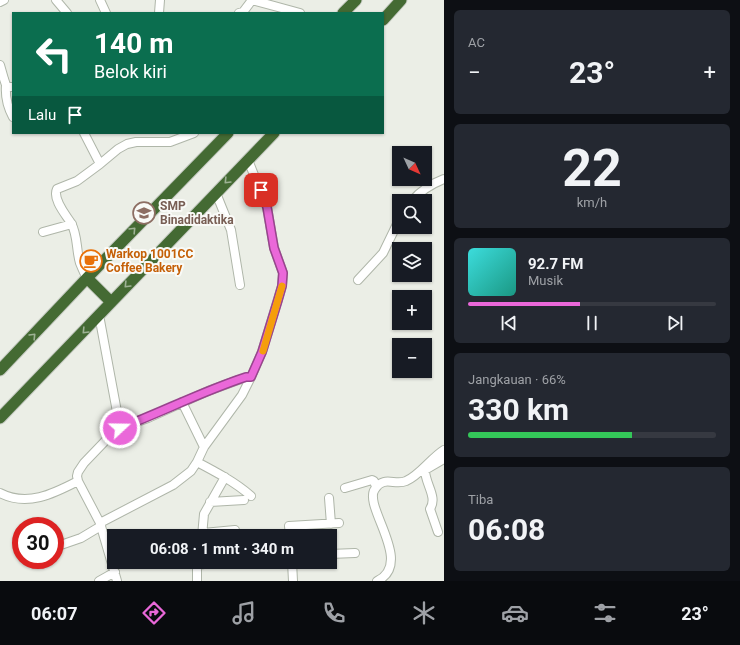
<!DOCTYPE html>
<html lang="id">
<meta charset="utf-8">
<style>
body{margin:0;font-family:Roboto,sans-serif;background:#242831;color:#f1f3f6;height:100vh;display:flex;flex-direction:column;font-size:15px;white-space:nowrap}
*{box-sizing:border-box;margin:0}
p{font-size:13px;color:#9ea1a6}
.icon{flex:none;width:22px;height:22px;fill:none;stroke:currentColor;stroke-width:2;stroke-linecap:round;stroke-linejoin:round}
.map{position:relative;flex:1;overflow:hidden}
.panel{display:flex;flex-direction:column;gap:10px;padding:10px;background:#0d0f14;width:296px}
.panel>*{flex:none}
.banner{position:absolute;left:12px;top:12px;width:372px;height:122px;border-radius:0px;box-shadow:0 1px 3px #0004;background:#0b6e4f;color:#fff;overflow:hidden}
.needle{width:26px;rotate:134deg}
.fabs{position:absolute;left:392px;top:146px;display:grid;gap:8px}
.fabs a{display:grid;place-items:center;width:40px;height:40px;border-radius:0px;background:#171b24;box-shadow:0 1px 3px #0004;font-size:20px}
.speed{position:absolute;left:12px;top:517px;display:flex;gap:8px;font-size:20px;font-weight:700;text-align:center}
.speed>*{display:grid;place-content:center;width:52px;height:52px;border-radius:50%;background:#171b24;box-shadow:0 1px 3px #0004;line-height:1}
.speed .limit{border:6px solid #d22;background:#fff;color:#111}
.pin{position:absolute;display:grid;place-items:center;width:34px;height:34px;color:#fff;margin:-17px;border-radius:8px;box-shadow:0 2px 6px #0006}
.me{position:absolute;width:44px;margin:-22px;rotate:69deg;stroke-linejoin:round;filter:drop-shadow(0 0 3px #0008)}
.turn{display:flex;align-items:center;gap:14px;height:84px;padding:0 16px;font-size:18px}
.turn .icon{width:52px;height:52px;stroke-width:2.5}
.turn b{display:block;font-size:28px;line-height:34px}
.then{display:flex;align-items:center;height:38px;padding:0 16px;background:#0003;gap:8px;font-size:15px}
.big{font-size:30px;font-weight:700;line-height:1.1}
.panel .widget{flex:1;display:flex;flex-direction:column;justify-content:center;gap:6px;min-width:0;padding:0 14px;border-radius:6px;background:#242831}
.panel .dial{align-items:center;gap:0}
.dial b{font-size:52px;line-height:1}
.song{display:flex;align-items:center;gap:12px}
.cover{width:48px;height:48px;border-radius:6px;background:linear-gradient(135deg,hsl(180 70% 55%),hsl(170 70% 35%))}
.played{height:4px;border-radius:2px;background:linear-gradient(90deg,#ea68d9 45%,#363941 45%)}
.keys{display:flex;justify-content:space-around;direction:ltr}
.heat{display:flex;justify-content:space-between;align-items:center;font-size:22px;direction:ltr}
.charge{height:6px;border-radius:3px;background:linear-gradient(90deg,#34c759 66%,#363941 0)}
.trip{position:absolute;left:107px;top:529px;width:230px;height:40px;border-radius:0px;background:#171b24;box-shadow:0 1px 3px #0004;font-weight:700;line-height:40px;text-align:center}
.tabs{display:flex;height:64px;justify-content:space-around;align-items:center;background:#090b0e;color:#9ea1a6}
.tabs .icon{width:28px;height:28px}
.tabs .selected{color:#ea68d9}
.tabs b{font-size:18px;color:#f1f3f6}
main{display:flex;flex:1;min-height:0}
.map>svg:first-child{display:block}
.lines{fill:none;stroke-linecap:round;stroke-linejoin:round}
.minor-casing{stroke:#afb6a9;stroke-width:10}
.highway-casing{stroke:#c5cac2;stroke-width:13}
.minor{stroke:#fff;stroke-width:8}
.highway{stroke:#446a33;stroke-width:11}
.oneway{stroke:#9eb295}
.route-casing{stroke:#98448d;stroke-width:10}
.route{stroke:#ea68d9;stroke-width:7}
.slow{stroke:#f59e0b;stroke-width:7}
.labels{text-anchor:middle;stroke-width:4;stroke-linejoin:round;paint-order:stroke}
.education-label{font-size:12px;font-weight:bold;fill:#785e54;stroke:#f9faf7;text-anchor:start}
.food-label{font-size:12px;font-weight:bold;fill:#c56008;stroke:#f9faf7;text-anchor:start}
</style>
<main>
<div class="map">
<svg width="444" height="581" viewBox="0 0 444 581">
<rect width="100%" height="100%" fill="#ebeee6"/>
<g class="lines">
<g class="minor-casing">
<path id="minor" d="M 56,0 L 67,13
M 100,0 L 106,13
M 252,0 L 300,13
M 0,2 L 4,0
M 159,13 L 160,0
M 239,13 L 243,12 L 252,0
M 0,65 L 4,79 L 6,85 L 9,87 L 13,87
M 6,85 C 5,97 7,106 13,117
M 84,133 L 100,164 L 77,181 L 57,189 C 52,199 66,215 71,223 C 78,235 76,250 80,263 C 82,268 84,273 87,278
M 248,160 L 267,207 L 274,248 L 283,273 L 282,286 L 262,352 L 251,377 L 242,395 L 204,447 L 197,462 C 216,472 235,482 251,496
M 100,164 L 118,149 L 127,144 L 136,142 L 170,142 L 194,133
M 216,193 L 231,230 L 240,285
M 412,201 C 421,190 431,184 444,179
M 43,232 L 72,224
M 358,280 L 383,253 L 399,220
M 99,315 L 120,428
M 182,402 L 204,447
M 197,462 L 191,471 L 173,485 L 100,523 L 78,481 L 77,476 L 78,472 L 84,463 L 108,438 L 120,428 L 148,418 L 208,391 L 238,380 L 251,377
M 345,488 L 372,480 L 374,481 L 376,487
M 0,493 C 27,507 53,494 78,481
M 329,498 L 331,524
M 210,502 L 244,500
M 100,523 L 117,581
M 438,532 L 430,509 C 438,497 425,484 425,470 L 444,459
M 203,533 L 235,530
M 202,536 L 204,514 L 225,477
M 290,536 L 289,526 L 339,523
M 55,547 L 81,538 L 101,526
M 330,554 L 355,553
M 197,562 L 197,581
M 292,562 L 293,581
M 196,565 L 221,562
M 99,581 L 115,572
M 377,581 C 415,563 362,506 375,489 C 384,475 395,486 406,481 C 419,476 431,458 444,450"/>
</g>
<g class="highway-casing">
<path id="highway" d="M 343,13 L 356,0
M 383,20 L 401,0
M 87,278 L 111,302
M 0,370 L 87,278 L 228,133
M 0,418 L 274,133"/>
</g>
<use href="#minor" class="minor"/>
<use href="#highway" class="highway"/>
</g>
<defs><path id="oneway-chevron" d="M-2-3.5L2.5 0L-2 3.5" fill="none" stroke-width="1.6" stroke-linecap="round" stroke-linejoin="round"/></defs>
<g class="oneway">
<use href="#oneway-chevron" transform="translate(227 181) rotate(134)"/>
<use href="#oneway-chevron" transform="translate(133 230) rotate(-46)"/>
<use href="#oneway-chevron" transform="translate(127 285) rotate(134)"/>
<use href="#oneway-chevron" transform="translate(85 331) rotate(134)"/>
<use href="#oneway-chevron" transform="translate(33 336) rotate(-46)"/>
</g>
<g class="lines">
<g class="route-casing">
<path id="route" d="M 120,428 C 162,412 203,391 246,377 L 251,377 L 262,352 L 278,300 L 282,286 L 283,273 L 274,248 L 267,207 L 261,190"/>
</g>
<use href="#route" class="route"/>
<path class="slow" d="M 263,351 L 282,286"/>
</g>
<defs>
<g id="school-ring" transform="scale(1.15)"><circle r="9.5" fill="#f9faf7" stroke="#8d6e63" stroke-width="1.5"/><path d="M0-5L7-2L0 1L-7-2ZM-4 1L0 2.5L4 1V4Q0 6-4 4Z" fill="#8d6e63"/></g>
<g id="cafe-ring" transform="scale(1.15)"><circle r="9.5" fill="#f9faf7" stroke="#e8710a" stroke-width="1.5"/><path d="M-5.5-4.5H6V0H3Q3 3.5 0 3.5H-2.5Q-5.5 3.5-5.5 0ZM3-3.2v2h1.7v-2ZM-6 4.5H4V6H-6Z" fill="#e8710a"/></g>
</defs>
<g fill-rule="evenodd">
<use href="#school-ring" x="144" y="213"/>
<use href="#cafe-ring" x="91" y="261"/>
</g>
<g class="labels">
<g class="education-label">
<text x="160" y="210">SMP<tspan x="160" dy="14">Binadidaktika</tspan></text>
</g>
<g class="food-label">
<text x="106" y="258">Warkop 1001CC<tspan x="106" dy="14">Coffee Bakery</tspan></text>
</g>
</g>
</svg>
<div class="fabs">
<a><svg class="needle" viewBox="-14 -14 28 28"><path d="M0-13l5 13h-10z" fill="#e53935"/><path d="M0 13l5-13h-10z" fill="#9ea1a6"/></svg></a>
<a><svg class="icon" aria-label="search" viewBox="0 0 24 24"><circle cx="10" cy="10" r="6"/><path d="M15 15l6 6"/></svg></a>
<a><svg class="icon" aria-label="layers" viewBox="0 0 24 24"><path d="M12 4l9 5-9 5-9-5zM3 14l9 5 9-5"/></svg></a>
<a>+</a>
<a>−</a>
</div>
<div class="speed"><div class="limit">30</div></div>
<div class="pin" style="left:261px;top:190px;background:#d93025"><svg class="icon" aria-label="arrive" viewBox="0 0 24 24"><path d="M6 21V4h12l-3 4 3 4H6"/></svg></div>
<svg class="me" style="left:120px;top:428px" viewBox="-20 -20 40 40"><circle r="17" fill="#ea68d9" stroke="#fff" stroke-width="3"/><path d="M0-11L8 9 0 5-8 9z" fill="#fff"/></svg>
<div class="trip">06:08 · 1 mnt · 340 m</div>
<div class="banner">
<div class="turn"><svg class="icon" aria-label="left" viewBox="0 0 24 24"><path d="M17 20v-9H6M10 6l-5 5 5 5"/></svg><div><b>140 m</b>Belok kiri</div></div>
<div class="then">Lalu<svg class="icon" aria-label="arrive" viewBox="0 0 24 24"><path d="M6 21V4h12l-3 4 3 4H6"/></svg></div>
</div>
</div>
<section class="panel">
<div class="widget"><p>AC</p>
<div class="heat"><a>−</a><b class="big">23°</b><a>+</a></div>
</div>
<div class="widget dial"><b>22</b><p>km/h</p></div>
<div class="widget">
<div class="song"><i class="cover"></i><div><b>92.7 FM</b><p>Musik</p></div></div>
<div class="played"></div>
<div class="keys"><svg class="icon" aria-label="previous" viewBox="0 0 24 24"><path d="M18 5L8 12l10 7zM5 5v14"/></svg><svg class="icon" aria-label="pause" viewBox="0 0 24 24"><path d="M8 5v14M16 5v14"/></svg><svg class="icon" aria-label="next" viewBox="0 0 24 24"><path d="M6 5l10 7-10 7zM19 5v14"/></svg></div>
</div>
<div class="widget"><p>Jangkauan · 66%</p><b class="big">330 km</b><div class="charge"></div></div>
<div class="widget"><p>Tiba</p><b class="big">06:08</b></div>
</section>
</main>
<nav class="tabs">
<b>06:07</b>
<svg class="icon selected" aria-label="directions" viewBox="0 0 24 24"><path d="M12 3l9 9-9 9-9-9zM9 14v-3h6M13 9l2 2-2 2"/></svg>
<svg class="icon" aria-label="music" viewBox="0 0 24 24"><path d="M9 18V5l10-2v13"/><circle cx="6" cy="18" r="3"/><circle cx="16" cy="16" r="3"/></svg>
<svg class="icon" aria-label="phone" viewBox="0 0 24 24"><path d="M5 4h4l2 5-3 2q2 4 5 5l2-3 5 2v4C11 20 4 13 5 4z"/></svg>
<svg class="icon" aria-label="climate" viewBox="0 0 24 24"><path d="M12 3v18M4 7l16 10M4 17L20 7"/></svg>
<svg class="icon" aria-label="car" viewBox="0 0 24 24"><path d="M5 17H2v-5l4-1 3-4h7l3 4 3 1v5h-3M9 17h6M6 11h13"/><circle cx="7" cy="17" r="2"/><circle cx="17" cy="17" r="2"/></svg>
<svg class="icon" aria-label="filters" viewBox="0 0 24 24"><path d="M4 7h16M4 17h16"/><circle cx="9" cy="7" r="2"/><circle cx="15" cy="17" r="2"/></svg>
<b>23°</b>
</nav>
